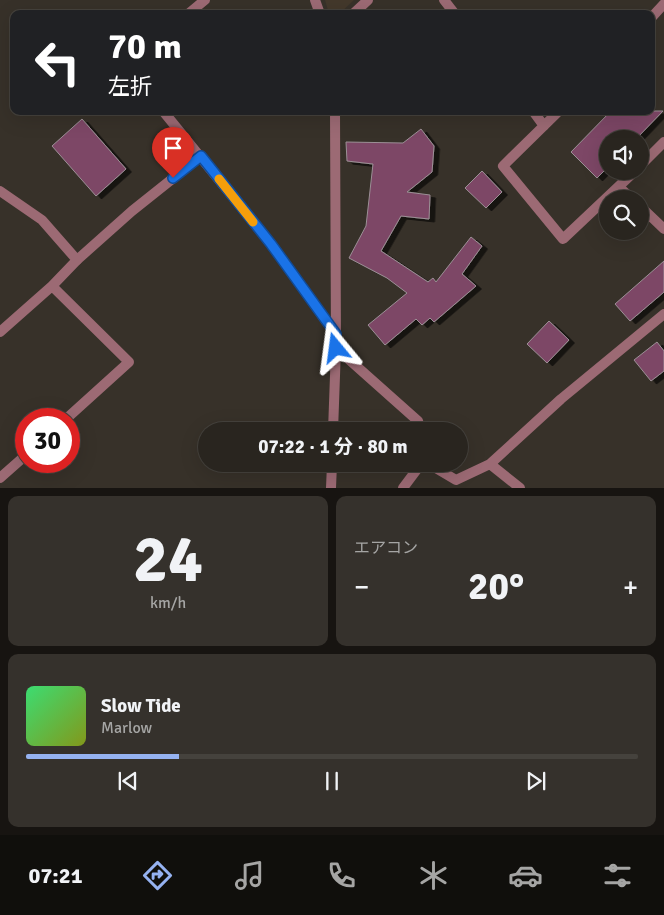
<!DOCTYPE html>
<html lang="ja">
<meta charset="utf-8">
<style>
body{margin:0;font-family:Signika,"Noto Sans JP",sans-serif;background:#35312c;color:#f1f3f6;height:100vh;display:flex;flex-direction:column;font-size:19px;white-space:nowrap}
*{box-sizing:border-box;margin:0}
p{font-size:16px;color:#a5a5a4}
.icon{flex:none;width:28px;height:28px;fill:none;stroke:currentColor;stroke-width:2;stroke-linecap:round;stroke-linejoin:round}
.map{position:relative;height:488px;overflow:hidden}
.panel{display:flex;flex-direction:column;gap:8px;padding:8px;background:#171411;flex:1}
.panel>*{flex:none}
.banner{position:absolute;left:10px;top:10px;width:645px;height:105px;border-radius:10px;box-shadow:0 5px 20px #0002,0 0 0 1px #45423d;background:#202124;color:#fff;overflow:hidden}
.fabs{position:absolute;left:599px;top:130px;display:grid;gap:10px}
.fabs a{display:grid;place-items:center;width:50px;height:50px;border-radius:50%;background:#29251f;box-shadow:0 5px 20px #0002,0 0 0 1px #45423d;font-size:25px}
.speed{position:absolute;left:15px;top:408px;display:flex;gap:10px;font-size:25px;font-weight:700;text-align:center}
.speed>*{display:grid;place-content:center;width:65px;height:65px;border-radius:50%;background:#29251f;box-shadow:0 5px 20px #0002,0 0 0 1px #45423d;line-height:1}
.speed .limit{border:8px solid #d22;background:#fff;color:#111}
.pin{position:absolute;display:grid;place-items:center;width:42px;height:42px;color:#fff;margin:-51px -21px;border-radius:50% 50% 50% 0;rotate:-45deg;box-shadow:0 0 5px #0007}
.pin .icon{rotate:45deg}
.me{position:absolute;width:55px;margin:-28px;rotate:344deg;stroke-linejoin:round;filter:drop-shadow(0 0 4px #0008)}
.turn{display:flex;align-items:center;gap:18px;height:105px;padding:0 15px;font-size:22px}
.turn .icon{width:65px;height:65px;stroke-width:2.5}
.turn b{display:block;font-size:35px;line-height:42px}
.big{font-size:38px;font-weight:700;line-height:1.1}
.panel .card{flex:1;display:flex;flex-direction:column;justify-content:center;gap:8px;min-width:0;padding:0 18px;border-radius:10px;background:#35312c}
.panel .dial{align-items:center;gap:0}
.dial b{font-size:65px;line-height:1}
.song{display:flex;align-items:center;gap:15px}
.cover{width:60px;height:60px;border-radius:8px;background:linear-gradient(135deg,hsl(140 70% 55%),hsl(70 70% 35%))}
.played{height:5px;border-radius:2px;background:linear-gradient(90deg,#95b2f1 25%,#45423d 25%)}
.keys{display:flex;justify-content:space-around;direction:ltr}
.heat{display:flex;justify-content:space-between;align-items:center;font-size:28px;direction:ltr}
.panel .tiles{flex:1;display:grid;gap:8px;grid-template-columns:1fr 1fr}
.card:last-child{grid-column:span 2}
.trip{position:absolute;left:198px;top:422px;width:270px;height:50px;border-radius:25px;background:#29251f;box-shadow:0 5px 20px #0002,0 0 0 1px #45423d;font-weight:700;line-height:50px;text-align:center}
.tab-bar{display:flex;height:80px;justify-content:space-around;align-items:center;background:#100f0c;color:#a5a5a4}
.tab-bar .icon{width:35px;height:35px}
.tab-bar .selected{color:#95b2f1}
.tab-bar b{font-size:22px;color:#f1f3f6}
.map>svg:first-child{display:block}
.built{fill:#43382b}
.building{fill:#7d4666;stroke:#9c9096;filter:url(#shadow)}
.lines{fill:none;stroke-linecap:round;stroke-linejoin:round}
.service{stroke:#9c6a74;stroke-width:10}
.minor{stroke:#9c6a74;stroke-width:10}
.route-casing{stroke:#114b97;stroke-width:12}
.route{stroke:#1a73e8;stroke-width:9}
.slow{stroke:#f59e0b;stroke-width:9}
</style>
<div class="map">
<svg width="664" height="488" viewBox="0 0 664 488">
<defs>
<filter id="shadow"><feDropShadow dx="5.5" dy="3" stdDeviation="0" flood-color="#0009"/></filter>
</defs>
<rect width="100%" height="100%" fill="#373129"/>
<path class="built" d="M 325,0 L 354,0 L 339,14 L 329,14 Z"/>
<path class="building" d="M 611,111 L 663,111 L 636,139 L 608,139 L 608,167 L 597,178 L 571,152 Z
M 82,119 L 126,169 L 96,196 L 52,146 Z
M 421,129 L 434,146 L 432,172 L 407,192 L 430,195 L 429,219 L 401,216 L 381,251 L 428,282 L 433,278 L 436,282 L 471,237 L 482,246 L 462,274 L 476,286 L 434,322 L 430,318 L 422,325 L 416,319 L 385,345 L 368,325 L 407,293 L 387,278 L 349,258 L 366,226 L 373,164 L 347,161 L 346,142 L 403,143 Z
M 482,171 L 502,192 L 486,208 L 465,188 Z
M 664,261 L 664,292 L 630,321 L 615,304 Z
M 549,321 L 569,340 L 547,363 L 527,344 Z
M 657,342 L 664,351 L 664,371 L 651,381 L 634,360 Z"/>
<g class="lines">
<path class="service" d="M 188,14 L 205,0
M 163,111 L 271,244 L 336,335
M 619,187 L 632,199
M 640,206 L 664,229
M 77,260 L 132,211 L 201,156"/>
<path class="minor" d="M 315,0 L 320,14
M 444,0 L 455,14
M 353,14 L 368,0
M 651,18 L 664,4
M 533,111 L 544,126
M 559,111 L 503,166 L 563,239 L 635,171
M 640,166 L 664,142
M 0,191 L 42,220 L 77,260 L 52,286
M 0,332 L 52,286 L 129,362 L 66,419
M 336,348 L 418,421 L 421,431
M 333,431 L 336,348 L 335,111
M 429,464 L 456,480 L 490,464 L 561,399 L 664,314
M 490,464 L 520,488
M 0,478 L 26,455
M 331,488 L 332,464
M 403,488 L 421,464"/>
</g>
<g class="lines">
<g class="route-casing">
<path id="route" d="M 173,178 L 201,156 L 271,244 L 336,334 L 336,348"/>
</g>
<use href="#route" class="route"/>
<path class="slow" d="M 219,179 L 253,222"/>
</g>
</svg>
<div class="fabs">
<a><svg class="icon" aria-label="sound" viewBox="0 0 24 24"><path d="M4 9h4l5-4v14l-5-4H4zM17 9q2 3 0 6"/></svg></a>
<a><svg class="icon" aria-label="search" viewBox="0 0 24 24"><circle cx="10" cy="10" r="6"/><path d="M15 15l6 6"/></svg></a>
</div>
<div class="speed"><div class="limit">30</div></div>
<div class="pin" style="left:173px;top:178px;background:#d93025"><svg class="icon" aria-label="arrive" viewBox="0 0 24 24"><path d="M6 21V4h12l-3 4 3 4H6"/></svg></div>
<svg class="me" style="left:336px;top:348px" viewBox="-20 -20 40 40"><path d="M0-17L14 15 0 8-14 15z" fill="#1a73e8" stroke="#fff" stroke-width="4"/></svg>
<div class="trip">07:22 · 1 分 · 80 m</div>
<div class="banner">
<div class="turn"><svg class="icon" aria-label="left" viewBox="0 0 24 24"><path d="M17 20v-9H6M10 6l-5 5 5 5"/></svg><div><b>70 m</b>左折</div></div>
</div>
</div>
<section class="panel">
<div class="tiles">
<div class="card dial"><b>24</b><p>km/h</p></div>
<div class="card"><p>エアコン</p>
<div class="heat"><a>−</a><b class="big">20°</b><a>+</a></div>
</div>
<div class="card">
<div class="song"><i class="cover"></i><div><b>Slow Tide</b><p>Marlow</p></div></div>
<div class="played"></div>
<div class="keys"><svg class="icon" aria-label="previous" viewBox="0 0 24 24"><path d="M18 5L8 12l10 7zM5 5v14"/></svg><svg class="icon" aria-label="pause" viewBox="0 0 24 24"><path d="M8 5v14M16 5v14"/></svg><svg class="icon" aria-label="next" viewBox="0 0 24 24"><path d="M6 5l10 7-10 7zM19 5v14"/></svg></div>
</div>
</div>
</section>
<nav class="tab-bar">
<b>07:21</b>
<svg class="icon selected" aria-label="directions" viewBox="0 0 24 24"><path d="M12 3l9 9-9 9-9-9zM9 14v-3h6M13 9l2 2-2 2"/></svg>
<svg class="icon" aria-label="music" viewBox="0 0 24 24"><path d="M9 18V5l10-2v13"/><circle cx="6" cy="18" r="3"/><circle cx="16" cy="16" r="3"/></svg>
<svg class="icon" aria-label="phone" viewBox="0 0 24 24"><path d="M5 4h4l2 5-3 2q2 4 5 5l2-3 5 2v4C11 20 4 13 5 4z"/></svg>
<svg class="icon" aria-label="climate" viewBox="0 0 24 24"><path d="M12 3v18M4 7l16 10M4 17L20 7"/></svg>
<svg class="icon" aria-label="car" viewBox="0 0 24 24"><path d="M5 17H2v-5l4-1 3-4h7l3 4 3 1v5h-3M9 17h6M6 11h13"/><circle cx="7" cy="17" r="2"/><circle cx="17" cy="17" r="2"/></svg>
<svg class="icon" aria-label="filters" viewBox="0 0 24 24"><path d="M4 7h16M4 17h16"/><circle cx="9" cy="7" r="2"/><circle cx="15" cy="17" r="2"/></svg>
</nav>
